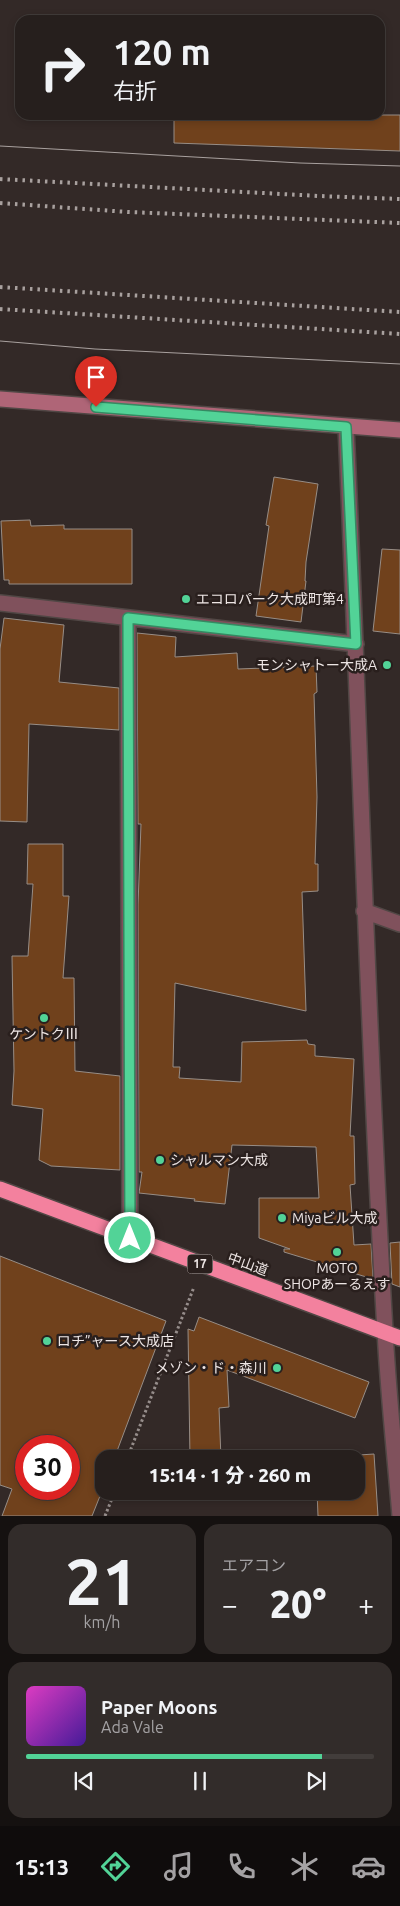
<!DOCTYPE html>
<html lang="ja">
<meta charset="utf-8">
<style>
body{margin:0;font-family:Ubuntu,"Noto Sans JP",sans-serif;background:#322c2a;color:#f1f3f6;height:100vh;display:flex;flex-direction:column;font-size:19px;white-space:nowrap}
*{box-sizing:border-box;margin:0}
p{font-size:16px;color:#a4a2a4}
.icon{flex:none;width:28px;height:28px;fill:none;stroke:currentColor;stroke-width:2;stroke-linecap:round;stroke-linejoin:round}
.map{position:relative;height:1516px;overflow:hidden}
.side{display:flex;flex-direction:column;gap:8px;padding:8px;background:#151110;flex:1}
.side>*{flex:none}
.top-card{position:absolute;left:15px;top:15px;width:370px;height:105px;border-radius:15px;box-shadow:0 2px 8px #0003,0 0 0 1px #423d3b;background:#261f1d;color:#f1f3f6;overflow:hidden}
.speed{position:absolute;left:15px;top:1435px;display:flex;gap:10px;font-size:25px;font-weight:700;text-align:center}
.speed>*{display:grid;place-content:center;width:65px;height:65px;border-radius:50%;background:#261f1d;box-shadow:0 2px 8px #0003,0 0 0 1px #423d3b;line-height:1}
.speed .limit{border:8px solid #d22;background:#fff;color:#111}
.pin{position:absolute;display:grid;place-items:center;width:42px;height:42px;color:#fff;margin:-51px -21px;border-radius:50% 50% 50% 0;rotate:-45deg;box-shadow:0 0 5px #0007}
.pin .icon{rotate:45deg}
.me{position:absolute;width:55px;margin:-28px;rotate:0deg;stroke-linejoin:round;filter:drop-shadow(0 0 4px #0008)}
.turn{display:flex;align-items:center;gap:18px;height:105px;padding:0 15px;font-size:22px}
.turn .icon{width:65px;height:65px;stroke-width:2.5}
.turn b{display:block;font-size:35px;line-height:42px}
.big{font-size:38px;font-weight:800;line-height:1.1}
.side .tile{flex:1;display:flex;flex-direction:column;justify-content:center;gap:8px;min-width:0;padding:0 18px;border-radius:15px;background:#322c2a}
.side .dial{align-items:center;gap:0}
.dial b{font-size:65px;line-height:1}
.song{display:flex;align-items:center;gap:15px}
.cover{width:60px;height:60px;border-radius:8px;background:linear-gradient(135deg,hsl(310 70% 55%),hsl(260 70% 35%))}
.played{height:5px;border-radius:2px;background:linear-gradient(90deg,#52d397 85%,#423d3b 85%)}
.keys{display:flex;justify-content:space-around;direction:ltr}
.heat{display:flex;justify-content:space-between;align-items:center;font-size:28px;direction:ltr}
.side .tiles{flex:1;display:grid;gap:8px;grid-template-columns:1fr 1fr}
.tile:last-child{grid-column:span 2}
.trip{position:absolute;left:95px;top:1450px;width:270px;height:50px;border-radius:15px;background:#261f1d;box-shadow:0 2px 8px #0003,0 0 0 1px #423d3b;font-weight:800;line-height:50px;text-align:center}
.tab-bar{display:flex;height:80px;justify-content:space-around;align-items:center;background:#0f0c0c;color:#a4a2a4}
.tab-bar .icon{width:35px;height:35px}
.tab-bar .selected{color:#52d397}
.tab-bar b{font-size:22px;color:#f1f3f6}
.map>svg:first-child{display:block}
.building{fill:#70411c;stroke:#978d86;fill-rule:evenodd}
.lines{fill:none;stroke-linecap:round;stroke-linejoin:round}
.street-casing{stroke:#514745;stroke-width:18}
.secondary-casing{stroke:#514745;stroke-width:18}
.highway-casing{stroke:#514745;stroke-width:18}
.path{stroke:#968d8b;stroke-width:3;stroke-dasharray:2.5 2.5;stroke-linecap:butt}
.street{stroke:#80515c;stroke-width:15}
.secondary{stroke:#af6577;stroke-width:15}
.highway{stroke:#f3819e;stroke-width:15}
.tram{stroke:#a9a19f;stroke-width:1}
.rail{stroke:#a9a19f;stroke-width:4;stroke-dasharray:2.5 5;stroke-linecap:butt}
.route-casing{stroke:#358962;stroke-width:12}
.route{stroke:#52d397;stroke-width:9}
.poi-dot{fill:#52d397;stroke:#291f1d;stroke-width:2}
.labels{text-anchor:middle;stroke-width:5;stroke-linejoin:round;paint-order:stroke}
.shield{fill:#291f1d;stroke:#b2aaa8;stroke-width:1}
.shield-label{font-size:12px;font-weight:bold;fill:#ede5e4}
.poi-label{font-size:14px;fill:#ede5e4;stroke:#291f1d;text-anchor:start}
.street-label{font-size:14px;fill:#ede5e4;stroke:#291f1d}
</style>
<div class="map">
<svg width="400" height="1516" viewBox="0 0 400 1516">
<rect width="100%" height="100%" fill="#332927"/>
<path class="building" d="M 174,115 L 400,115 L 400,151 L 174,143 Z
M 274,477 L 318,484 L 306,562 L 305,581 L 306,581 L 301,622 L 256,616 L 269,526 L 266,525 Z
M 30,520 L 31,526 L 64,525 L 64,529 L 132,529 L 132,584 L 9,584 L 9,580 L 4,580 L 1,521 Z
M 382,549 L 400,550 L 400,634 L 373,631 Z
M 4,618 L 64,625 L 59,682 L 119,688 L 119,730 L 29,724 L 27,822 L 0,821 L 0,649 Z
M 137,633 L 176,637 L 175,657 L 237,653 L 238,669 L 316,666 L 317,692 L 314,694 L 317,797 L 315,864 L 318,864 L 318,891 L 302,892 L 306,1011 L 175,983 L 173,1067 L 180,1067 L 179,1078 L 241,1082 L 242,1042 L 307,1040 L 308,1044 L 315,1045 L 315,1056 L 354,1059 L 350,1136 L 354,1136 L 355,1184 L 350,1185 L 354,1245 L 371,1244 L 373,1279 L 284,1252 L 284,1249 L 290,1249 L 259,1238 L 259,1198 L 319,1198 L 316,1147 L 232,1145 L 225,1204 L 194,1201 L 195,1199 L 139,1193 L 142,1172 L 139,1172 L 138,905 L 141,824 L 138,824 Z
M 28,844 L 63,844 L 63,896 L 69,896 L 63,978 L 74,978 L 75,1071 L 120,1076 L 120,1170 L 51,1166 L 39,1160 L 43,1109 L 12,1105 L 14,1071 L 12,956 L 28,956 L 33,884 L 27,884 Z
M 400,1242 L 400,1287 L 392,1284 L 390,1243 Z
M 0,1256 L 166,1321 L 114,1459 L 104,1459 L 104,1486 L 92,1516 L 2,1516 L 12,1489 L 0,1485 ZM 26,1446 L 69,1446 L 69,1489 L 26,1489 Z
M 199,1317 L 369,1382 L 355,1418 L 227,1370 L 229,1407 L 219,1408 L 221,1459 L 190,1459 L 188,1329 L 194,1331 Z
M 374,1454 L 378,1516 L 318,1516 L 317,1491 L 356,1491 L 356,1459 L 314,1458 Z"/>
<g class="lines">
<g class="street-casing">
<path id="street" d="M 346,427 C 360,728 367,1029 385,1330 C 388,1392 395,1454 400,1516
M 0,603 L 356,644
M 128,618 L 130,1238
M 364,911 L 400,924"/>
</g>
<g class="secondary-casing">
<path id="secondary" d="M 0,399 L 400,430"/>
</g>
<g class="highway-casing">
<path id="highway" d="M 0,1189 L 400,1338"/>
</g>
<path class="path" d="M 127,1459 L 194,1287
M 105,1516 L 115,1491"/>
<use href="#street" class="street"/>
<use href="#secondary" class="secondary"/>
<use href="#highway" class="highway"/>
<path class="tram" d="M 0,146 L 300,163 L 400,166
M 0,341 L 95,349 L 400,364"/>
<path class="rail" d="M 0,179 L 319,196 L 400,199
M 0,203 L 128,212 L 400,223
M 0,287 L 400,312
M 0,309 L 400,334"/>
</g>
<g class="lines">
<g class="route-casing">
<path id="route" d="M 96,407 L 346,427 L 356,644 L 128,618 L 130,1238"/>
</g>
<use href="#route" class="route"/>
</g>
<g class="poi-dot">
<circle cx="186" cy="599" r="5"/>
<circle cx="387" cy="665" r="5"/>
<circle cx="44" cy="1018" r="5"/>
<circle cx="160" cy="1160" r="5"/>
<circle cx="282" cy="1218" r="5"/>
<circle cx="337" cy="1252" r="5"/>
<circle cx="47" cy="1341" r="5"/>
<circle cx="277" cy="1368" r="5"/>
</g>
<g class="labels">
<rect class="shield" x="187.5" y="1254.5" width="25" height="19" rx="4"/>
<g class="shield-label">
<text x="200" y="1268">17</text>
</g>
<g class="poi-label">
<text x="196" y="604">エコロパーク大成町第4</text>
<text x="377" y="670" text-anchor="end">モンシャトー大成A</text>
<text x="44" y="1039" text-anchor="middle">ケントクⅢ</text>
<text x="170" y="1165">シャルマン大成</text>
<text x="292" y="1223">Miyaビル大成</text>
<text x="337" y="1273" text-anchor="middle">MOTO<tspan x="337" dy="16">SHOPあーるえす</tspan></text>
<text x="57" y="1346">ロチ”ャース大成店</text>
<text x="267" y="1373" text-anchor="end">メゾン・ド・森川</text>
</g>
<g class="street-label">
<text transform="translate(248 1264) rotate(20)" y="5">中山道</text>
</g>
</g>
</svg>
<div class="speed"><div class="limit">30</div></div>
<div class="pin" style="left:96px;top:407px;background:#d93025"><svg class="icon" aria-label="arrive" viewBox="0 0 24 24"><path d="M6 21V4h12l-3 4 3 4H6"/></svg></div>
<svg class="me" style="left:130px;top:1238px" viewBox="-20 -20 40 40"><circle r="17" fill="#52d397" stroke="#fff" stroke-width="3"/><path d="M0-11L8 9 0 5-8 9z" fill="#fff"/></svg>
<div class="trip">15:14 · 1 分 · 260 m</div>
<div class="top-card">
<div class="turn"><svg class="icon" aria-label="right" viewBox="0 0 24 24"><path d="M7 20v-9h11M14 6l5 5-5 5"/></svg><div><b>120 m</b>右折</div></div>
</div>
</div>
<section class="side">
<div class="tiles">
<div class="tile dial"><b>21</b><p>km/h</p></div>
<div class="tile"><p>エアコン</p>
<div class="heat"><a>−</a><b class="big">20°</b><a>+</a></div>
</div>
<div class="tile">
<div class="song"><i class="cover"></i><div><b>Paper Moons</b><p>Ada Vale</p></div></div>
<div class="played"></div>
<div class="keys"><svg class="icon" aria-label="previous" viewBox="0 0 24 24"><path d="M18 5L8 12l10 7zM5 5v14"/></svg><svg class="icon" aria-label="pause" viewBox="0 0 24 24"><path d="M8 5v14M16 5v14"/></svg><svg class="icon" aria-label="next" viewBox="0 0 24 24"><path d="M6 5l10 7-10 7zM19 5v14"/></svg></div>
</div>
</div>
</section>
<nav class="tab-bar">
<b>15:13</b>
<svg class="icon selected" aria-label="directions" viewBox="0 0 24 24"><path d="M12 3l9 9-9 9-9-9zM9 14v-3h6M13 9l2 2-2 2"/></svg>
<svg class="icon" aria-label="music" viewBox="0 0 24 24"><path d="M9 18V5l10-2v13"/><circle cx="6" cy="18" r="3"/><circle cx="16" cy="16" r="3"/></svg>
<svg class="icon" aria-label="phone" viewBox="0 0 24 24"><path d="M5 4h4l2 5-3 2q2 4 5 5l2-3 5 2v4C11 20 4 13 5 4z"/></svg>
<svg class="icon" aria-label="climate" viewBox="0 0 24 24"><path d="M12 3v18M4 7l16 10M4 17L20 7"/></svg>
<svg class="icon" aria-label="car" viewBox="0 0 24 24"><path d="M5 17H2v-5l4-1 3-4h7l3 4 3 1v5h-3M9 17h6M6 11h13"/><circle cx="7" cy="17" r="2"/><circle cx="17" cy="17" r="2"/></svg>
</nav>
